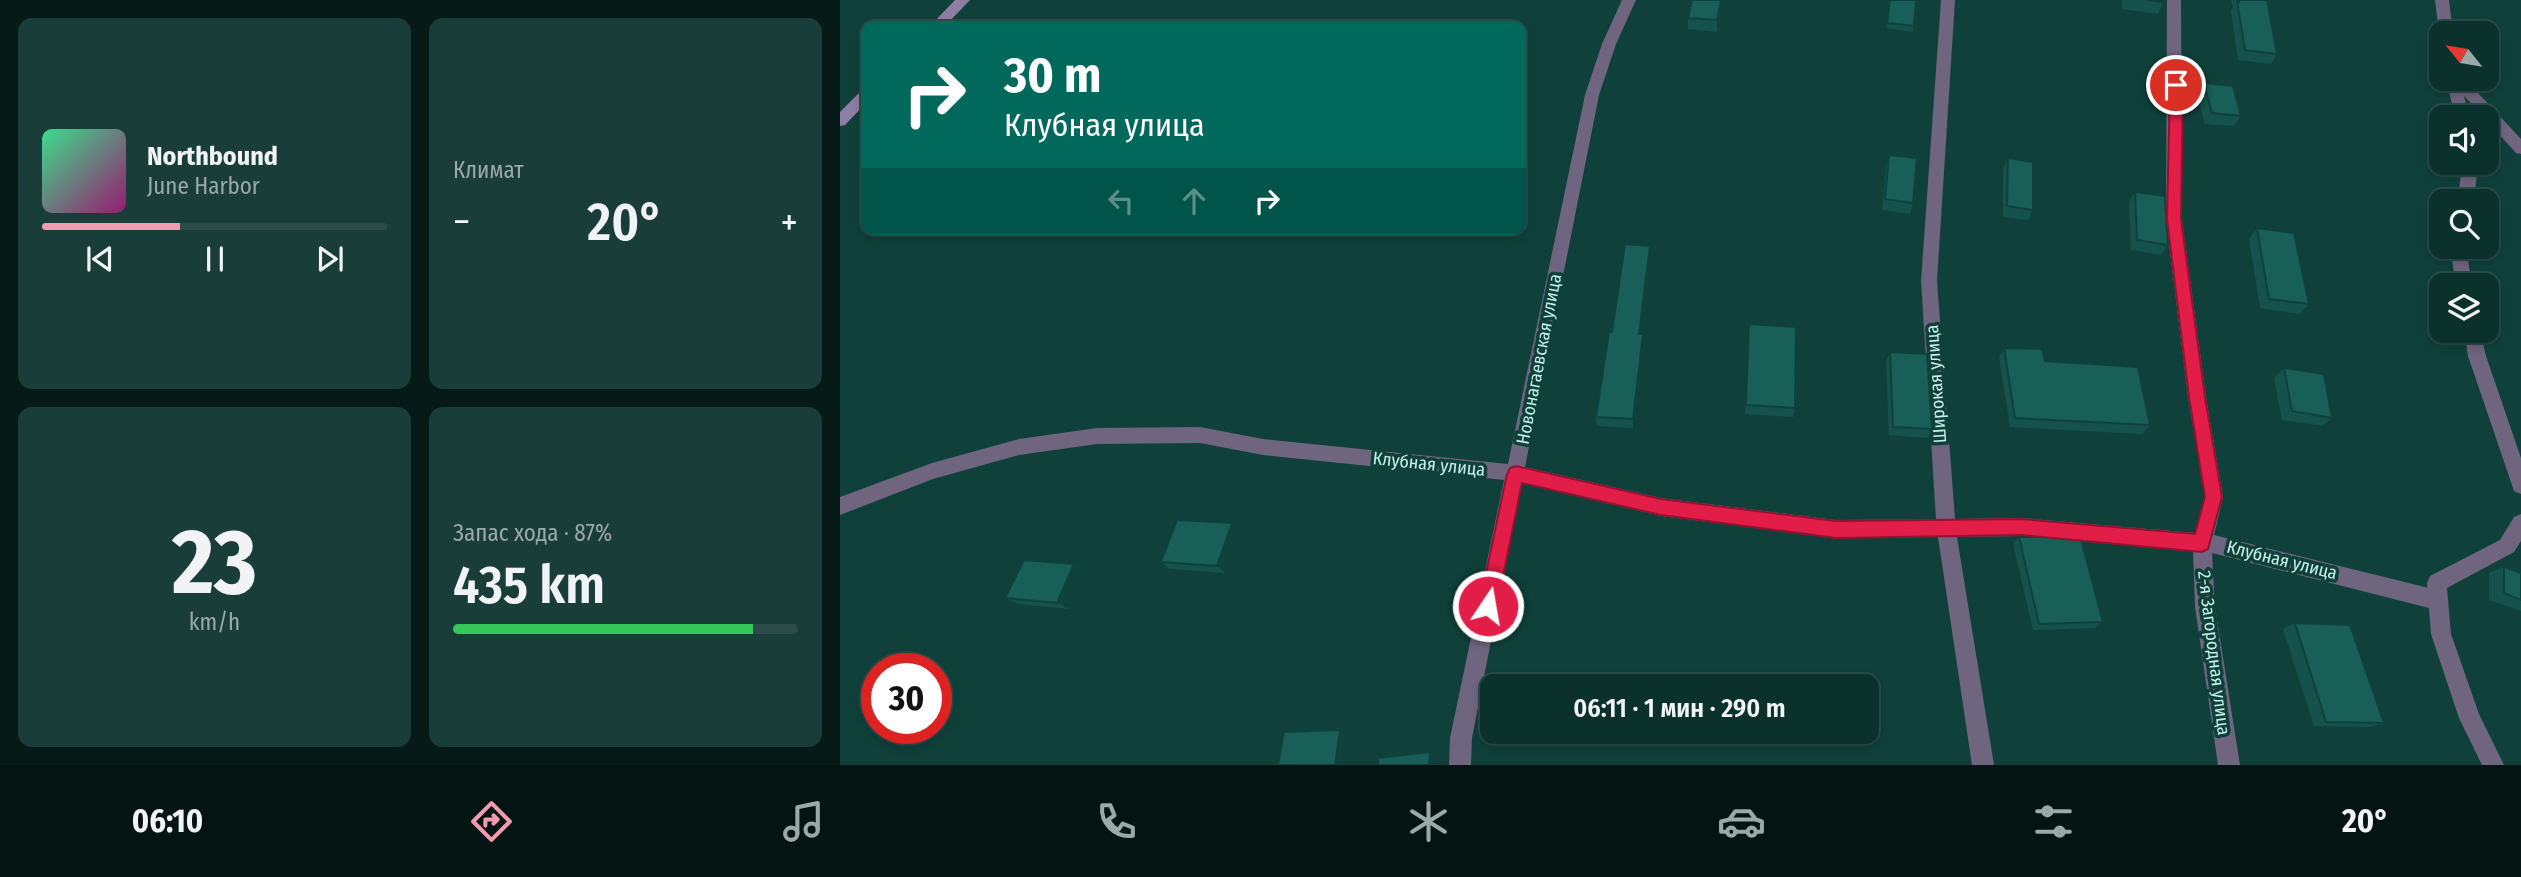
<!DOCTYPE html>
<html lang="ru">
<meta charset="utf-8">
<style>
body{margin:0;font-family:"Fira Sans Condensed",sans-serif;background:#193d38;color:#f1f3f6;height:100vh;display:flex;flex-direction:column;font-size:26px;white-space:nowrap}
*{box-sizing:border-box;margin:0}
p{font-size:23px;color:#9aa9a9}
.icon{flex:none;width:38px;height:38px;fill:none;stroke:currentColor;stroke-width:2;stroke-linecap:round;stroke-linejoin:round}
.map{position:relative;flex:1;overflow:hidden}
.side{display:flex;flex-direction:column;gap:18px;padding:18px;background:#061b18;width:840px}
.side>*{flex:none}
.hud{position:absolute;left:21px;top:21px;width:665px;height:214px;border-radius:14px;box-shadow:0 4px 10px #0003,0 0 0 2px #2b4c48;background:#00695c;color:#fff;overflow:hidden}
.needle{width:46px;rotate:300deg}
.buttons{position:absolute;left:1589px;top:21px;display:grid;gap:14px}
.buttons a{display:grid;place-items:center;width:70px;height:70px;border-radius:14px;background:#0b312c;box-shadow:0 4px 10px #0003,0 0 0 2px #2b4c48;font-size:35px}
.speed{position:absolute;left:21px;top:653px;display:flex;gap:14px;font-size:35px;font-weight:700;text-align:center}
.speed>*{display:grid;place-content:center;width:91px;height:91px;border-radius:50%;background:#0b312c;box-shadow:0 4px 10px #0003,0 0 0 2px #2b4c48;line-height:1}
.speed .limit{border:10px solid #d22;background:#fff;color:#111}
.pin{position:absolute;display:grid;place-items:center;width:60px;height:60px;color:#fff;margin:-30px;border:4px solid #fff;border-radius:50%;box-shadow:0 2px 7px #0007}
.me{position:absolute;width:77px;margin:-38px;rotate:12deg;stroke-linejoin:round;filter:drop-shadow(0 0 5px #0008)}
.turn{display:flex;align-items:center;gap:24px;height:147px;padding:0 28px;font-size:32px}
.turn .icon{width:91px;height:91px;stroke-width:2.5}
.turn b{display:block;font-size:49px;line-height:60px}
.lanes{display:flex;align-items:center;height:66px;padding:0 28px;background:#0003;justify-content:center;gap:35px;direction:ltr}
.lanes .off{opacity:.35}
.big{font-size:52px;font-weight:600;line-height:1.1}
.side .card{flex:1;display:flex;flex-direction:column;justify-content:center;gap:10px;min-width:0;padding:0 24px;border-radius:14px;background:#193d38}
.side .dial{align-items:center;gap:0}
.dial b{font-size:91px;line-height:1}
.song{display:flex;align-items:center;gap:21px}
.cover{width:84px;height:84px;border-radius:10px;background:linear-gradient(135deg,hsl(150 70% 55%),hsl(320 70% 35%))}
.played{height:7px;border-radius:4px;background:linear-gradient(90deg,#f29ab0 40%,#2b4c48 40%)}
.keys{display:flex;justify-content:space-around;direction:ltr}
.heat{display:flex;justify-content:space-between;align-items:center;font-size:38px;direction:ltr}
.charge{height:10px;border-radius:5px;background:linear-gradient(90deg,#34c759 87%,#2b4c48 0)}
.side .tiles{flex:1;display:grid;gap:18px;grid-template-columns:repeat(2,1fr)}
.trip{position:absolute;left:640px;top:674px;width:399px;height:70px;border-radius:14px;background:#0b312c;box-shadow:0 4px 10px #0003,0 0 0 2px #2b4c48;font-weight:600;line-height:70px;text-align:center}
.menu{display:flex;height:112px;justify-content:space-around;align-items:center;background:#041412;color:#9aa9a9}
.menu .icon{width:49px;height:49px}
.menu .on{color:#f29ab0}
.menu b{font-size:32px;color:#f1f3f6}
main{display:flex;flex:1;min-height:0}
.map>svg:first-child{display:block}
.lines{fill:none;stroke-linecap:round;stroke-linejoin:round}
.lane{fill:#6f657e;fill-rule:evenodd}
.street{fill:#6f657e;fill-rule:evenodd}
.secondary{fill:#8e7ea4;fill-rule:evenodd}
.wall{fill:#14524b}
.shaded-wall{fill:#10423d}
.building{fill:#175f57;stroke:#10423d;stroke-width:2}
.route{fill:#e11d48;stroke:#92132f;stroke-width:2}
.labels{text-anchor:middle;stroke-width:7;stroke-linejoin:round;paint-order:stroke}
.street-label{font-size:18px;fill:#c6efe8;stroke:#0f413a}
</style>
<main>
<section class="side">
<div class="tiles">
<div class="card">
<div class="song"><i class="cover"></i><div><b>Northbound</b><p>June Harbor</p></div></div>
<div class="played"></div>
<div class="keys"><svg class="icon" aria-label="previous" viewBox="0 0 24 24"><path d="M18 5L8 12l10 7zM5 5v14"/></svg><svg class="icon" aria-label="pause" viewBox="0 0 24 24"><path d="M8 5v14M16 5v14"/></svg><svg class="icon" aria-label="next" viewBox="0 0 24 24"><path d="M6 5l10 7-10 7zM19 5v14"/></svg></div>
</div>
<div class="card"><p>Климат</p>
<div class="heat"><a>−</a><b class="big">20°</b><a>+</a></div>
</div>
<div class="card dial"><b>23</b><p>km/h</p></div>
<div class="card"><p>Запас хода · 87%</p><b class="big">435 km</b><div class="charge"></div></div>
</div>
</section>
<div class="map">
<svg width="1681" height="765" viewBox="0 0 1681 765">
<rect width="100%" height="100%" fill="#0f413a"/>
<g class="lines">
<path class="lane" d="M 1595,0 L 1609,0 L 1613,33 L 1601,33 L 1601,36 L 1599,33 Z
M 1606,79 L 1625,79 L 1681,139 L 1681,154 L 1676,153 L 1647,121 L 1647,117 L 1644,117 L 1624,96 L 1629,117 L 1615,117 Z
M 1622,163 L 1638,163 L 1634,201 L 1618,201 Z
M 1610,247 L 1626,247 L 1632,285 L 1616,285 Z
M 1624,331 L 1640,331 L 1646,356 L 1681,458 L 1681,494 L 1674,491 L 1672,485 L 1628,356 Z
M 1681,514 L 1681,541 L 1674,552 L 1607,588 L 1611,634 L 1639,714 L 1664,765 L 1642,765 L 1619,718 L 1591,634 L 1587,583 L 1590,576 L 1660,540 L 1674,517 Z"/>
<path class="street" d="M 782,0 L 796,0 L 776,44 L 759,95 L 685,467 L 821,498 L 996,520 L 1096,519 L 1081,281 L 1101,0 L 1115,0 L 1097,281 L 1115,519 L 1181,518 L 1355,533 L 1365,497 L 1348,397 L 1326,219 L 1327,0 L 1341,0 L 1342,219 L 1366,397 L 1383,497 L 1374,535 L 1597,590 L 1604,593 L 1607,600 L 1604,607 L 1597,610 L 1372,553 L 1375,607 L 1400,765 L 1378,765 L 1355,607 L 1353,551 L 1181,536 L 1117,537 L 1154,765 L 1132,765 L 1098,537 L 996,538 L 821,516 L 682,483 L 632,738 L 631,765 L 609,765 L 610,738 L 664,480 L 423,455 L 360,443 L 257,444 L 179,455 L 93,479 L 0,515 L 0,497 L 92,463 L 179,439 L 257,428 L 360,427 L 423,439 L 668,464 L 745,95 L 762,44 Z"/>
<path class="secondary" d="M 115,0 L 130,0 L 105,26 L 90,26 Z
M 26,90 L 26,103 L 5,125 L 0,126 L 0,112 L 21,91 Z"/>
</g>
<path class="wall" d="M 852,0 L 882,0 L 877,32 L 848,29 L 848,18 Z
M 1049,0 L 1076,0 L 1073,32 L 1046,28 Z
M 1282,0 L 1323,0 L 1323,2 L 1318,14 L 1282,9 Z
M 1391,0 L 1427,0 L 1437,54 L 1431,64 L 1398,60 L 1391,11 L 1393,8 Z
M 1364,83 L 1401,116 L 1394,126 L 1365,124 L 1357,95 Z
M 1049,155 L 1073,203 L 1070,214 L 1042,210 L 1046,165 Z
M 1168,158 L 1193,210 L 1188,220 L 1163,217 L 1163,169 Z
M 1295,192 L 1328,245 L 1321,255 L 1291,250 L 1289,202 Z
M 1417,228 L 1469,304 L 1459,314 L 1420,308 L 1409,239 Z
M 811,256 L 800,334 L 803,334 L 804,344 L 793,428 L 757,426 L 756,417 L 772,332 Z
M 909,324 L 955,408 L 953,417 L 905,414 Z
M 1164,348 L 1205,361 L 1310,425 L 1302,434 L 1170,427 L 1159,357 Z
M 1050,352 L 1092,429 L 1088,438 L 1049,435 L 1046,361 Z
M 1444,368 L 1492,418 L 1482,426 L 1442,420 L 1434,378 Z
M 392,523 L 400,531 L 385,573 L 330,569 L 321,562 Z
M 1179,537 L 1263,622 L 1255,628 L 1193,630 L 1173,544 Z
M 234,564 L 245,571 L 229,609 L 178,604 L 165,598 Z
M 1664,567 L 1681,573 L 1681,611 L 1649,600 L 1649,573 Z
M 1455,623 L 1544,723 L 1530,727 L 1474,726 L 1443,629 Z"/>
<path class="shaded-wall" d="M 881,0 L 882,0 L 877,32 L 877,20 Z
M 810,246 L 811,256 L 799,343 L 799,334 Z
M 803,334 L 804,344 L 793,428 L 793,419 Z
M 392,523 L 400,531 L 385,573 L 377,566 Z
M 234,564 L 245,571 L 229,609 L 217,603 Z
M 500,730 L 506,734 L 502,765 L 495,765 Z
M 590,752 L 595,756 L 594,765 L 589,765 Z"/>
<path class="building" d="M 852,0 L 881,0 L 877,20 L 848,18 Z
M 1050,0 L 1076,0 L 1074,26 L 1047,23 Z
M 1307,0 L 1323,0 L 1323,2 Z
M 1399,0 L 1427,0 L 1437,54 L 1405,50 L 1397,1 L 1399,2 Z
M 1364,83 L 1393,86 L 1401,116 L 1372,113 Z
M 1049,155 L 1077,158 L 1073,203 L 1045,199 Z
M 1168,158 L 1193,162 L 1193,210 L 1167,206 Z
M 1295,192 L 1325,196 L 1328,245 L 1297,240 Z
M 1417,228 L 1454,233 L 1469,304 L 1429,299 Z
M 785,244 L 810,246 L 799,334 L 803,334 L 793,419 L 756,417 L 769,332 L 772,332 Z
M 909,324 L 956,327 L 955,408 L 906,405 Z
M 1164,348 L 1202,349 L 1205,361 L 1298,367 L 1310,425 L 1175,418 Z
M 1050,352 L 1087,354 L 1092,429 L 1053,427 Z
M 1444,368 L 1484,374 L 1492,418 L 1452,411 Z
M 337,520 L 392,523 L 377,566 L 321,562 Z
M 1240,536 L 1263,622 L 1199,624 L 1179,537 Z
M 184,560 L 234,564 L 217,603 L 165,598 Z
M 1664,567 L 1681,573 L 1681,600 L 1664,593 Z
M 1455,623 L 1510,625 L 1544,723 L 1486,722 Z
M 500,730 L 495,765 L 438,765 L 444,732 Z
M 590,752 L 589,765 L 538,765 L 538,758 Z"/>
<path class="route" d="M 1336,81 L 1343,85 L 1341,219 L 1365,397 L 1382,497 L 1368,549 L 1362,552 L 1181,535 L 996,538 L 821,515 L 682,483 L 657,606 L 655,612 L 648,615 L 642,612 L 639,606 L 667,474 L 670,468 L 676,466 L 821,499 L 996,521 L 1181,519 L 1355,534 L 1365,497 L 1349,397 L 1327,219 L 1330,85 Z"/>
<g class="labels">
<g class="street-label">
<text transform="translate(699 359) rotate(-79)" y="6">Новонагаевская улица</text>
<text transform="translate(1096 384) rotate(-94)" y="6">Широкая улица</text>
<text transform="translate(589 464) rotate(6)" y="6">Клубная улица</text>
<text transform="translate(1442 560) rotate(14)" y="6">Клубная улица</text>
<text transform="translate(1374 653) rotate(83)" y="6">2-я Загородная улица</text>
</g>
</g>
</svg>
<div class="buttons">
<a><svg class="needle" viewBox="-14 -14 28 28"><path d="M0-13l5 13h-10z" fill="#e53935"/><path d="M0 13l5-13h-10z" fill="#9aa9a9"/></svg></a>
<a><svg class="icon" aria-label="sound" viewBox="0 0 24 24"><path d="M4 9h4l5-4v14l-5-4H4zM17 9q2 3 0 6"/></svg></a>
<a><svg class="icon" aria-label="search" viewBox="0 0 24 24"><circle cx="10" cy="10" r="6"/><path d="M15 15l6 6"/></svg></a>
<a><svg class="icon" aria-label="layers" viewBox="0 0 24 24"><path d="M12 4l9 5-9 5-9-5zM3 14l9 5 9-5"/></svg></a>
</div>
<div class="speed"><div class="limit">30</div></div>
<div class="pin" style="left:1336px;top:85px;background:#d93025"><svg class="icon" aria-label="arrive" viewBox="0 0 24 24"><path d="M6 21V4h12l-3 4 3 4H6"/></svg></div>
<svg class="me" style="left:648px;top:606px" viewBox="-20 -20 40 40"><circle r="17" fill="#e11d48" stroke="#fff" stroke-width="3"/><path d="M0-11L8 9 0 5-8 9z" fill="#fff"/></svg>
<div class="trip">06:11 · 1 мин · 290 m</div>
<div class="hud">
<div class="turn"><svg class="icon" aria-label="right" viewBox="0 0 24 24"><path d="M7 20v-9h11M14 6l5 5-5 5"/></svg><div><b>30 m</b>Клубная улица</div></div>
<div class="lanes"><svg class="icon off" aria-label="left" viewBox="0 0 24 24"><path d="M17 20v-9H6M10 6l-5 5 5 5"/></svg><svg class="icon off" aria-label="ahead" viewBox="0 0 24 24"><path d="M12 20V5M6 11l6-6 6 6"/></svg><svg class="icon" aria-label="right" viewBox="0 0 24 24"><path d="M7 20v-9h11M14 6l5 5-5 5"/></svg></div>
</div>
</div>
</main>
<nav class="menu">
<b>06:10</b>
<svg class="icon on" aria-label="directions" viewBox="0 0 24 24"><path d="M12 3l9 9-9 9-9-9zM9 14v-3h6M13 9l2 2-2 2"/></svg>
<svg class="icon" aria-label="music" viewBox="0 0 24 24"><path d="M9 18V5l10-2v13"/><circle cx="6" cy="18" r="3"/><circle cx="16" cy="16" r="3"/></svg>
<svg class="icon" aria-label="phone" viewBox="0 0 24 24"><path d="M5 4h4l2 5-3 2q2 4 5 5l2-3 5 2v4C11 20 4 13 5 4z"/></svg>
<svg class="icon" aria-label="climate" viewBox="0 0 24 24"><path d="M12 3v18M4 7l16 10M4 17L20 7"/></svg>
<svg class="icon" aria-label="car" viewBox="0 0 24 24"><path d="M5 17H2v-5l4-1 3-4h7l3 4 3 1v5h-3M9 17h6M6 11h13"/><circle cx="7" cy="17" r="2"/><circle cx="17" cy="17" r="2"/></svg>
<svg class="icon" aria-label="filters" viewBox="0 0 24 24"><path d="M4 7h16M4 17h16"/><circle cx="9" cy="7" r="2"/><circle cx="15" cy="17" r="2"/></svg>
<b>20°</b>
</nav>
